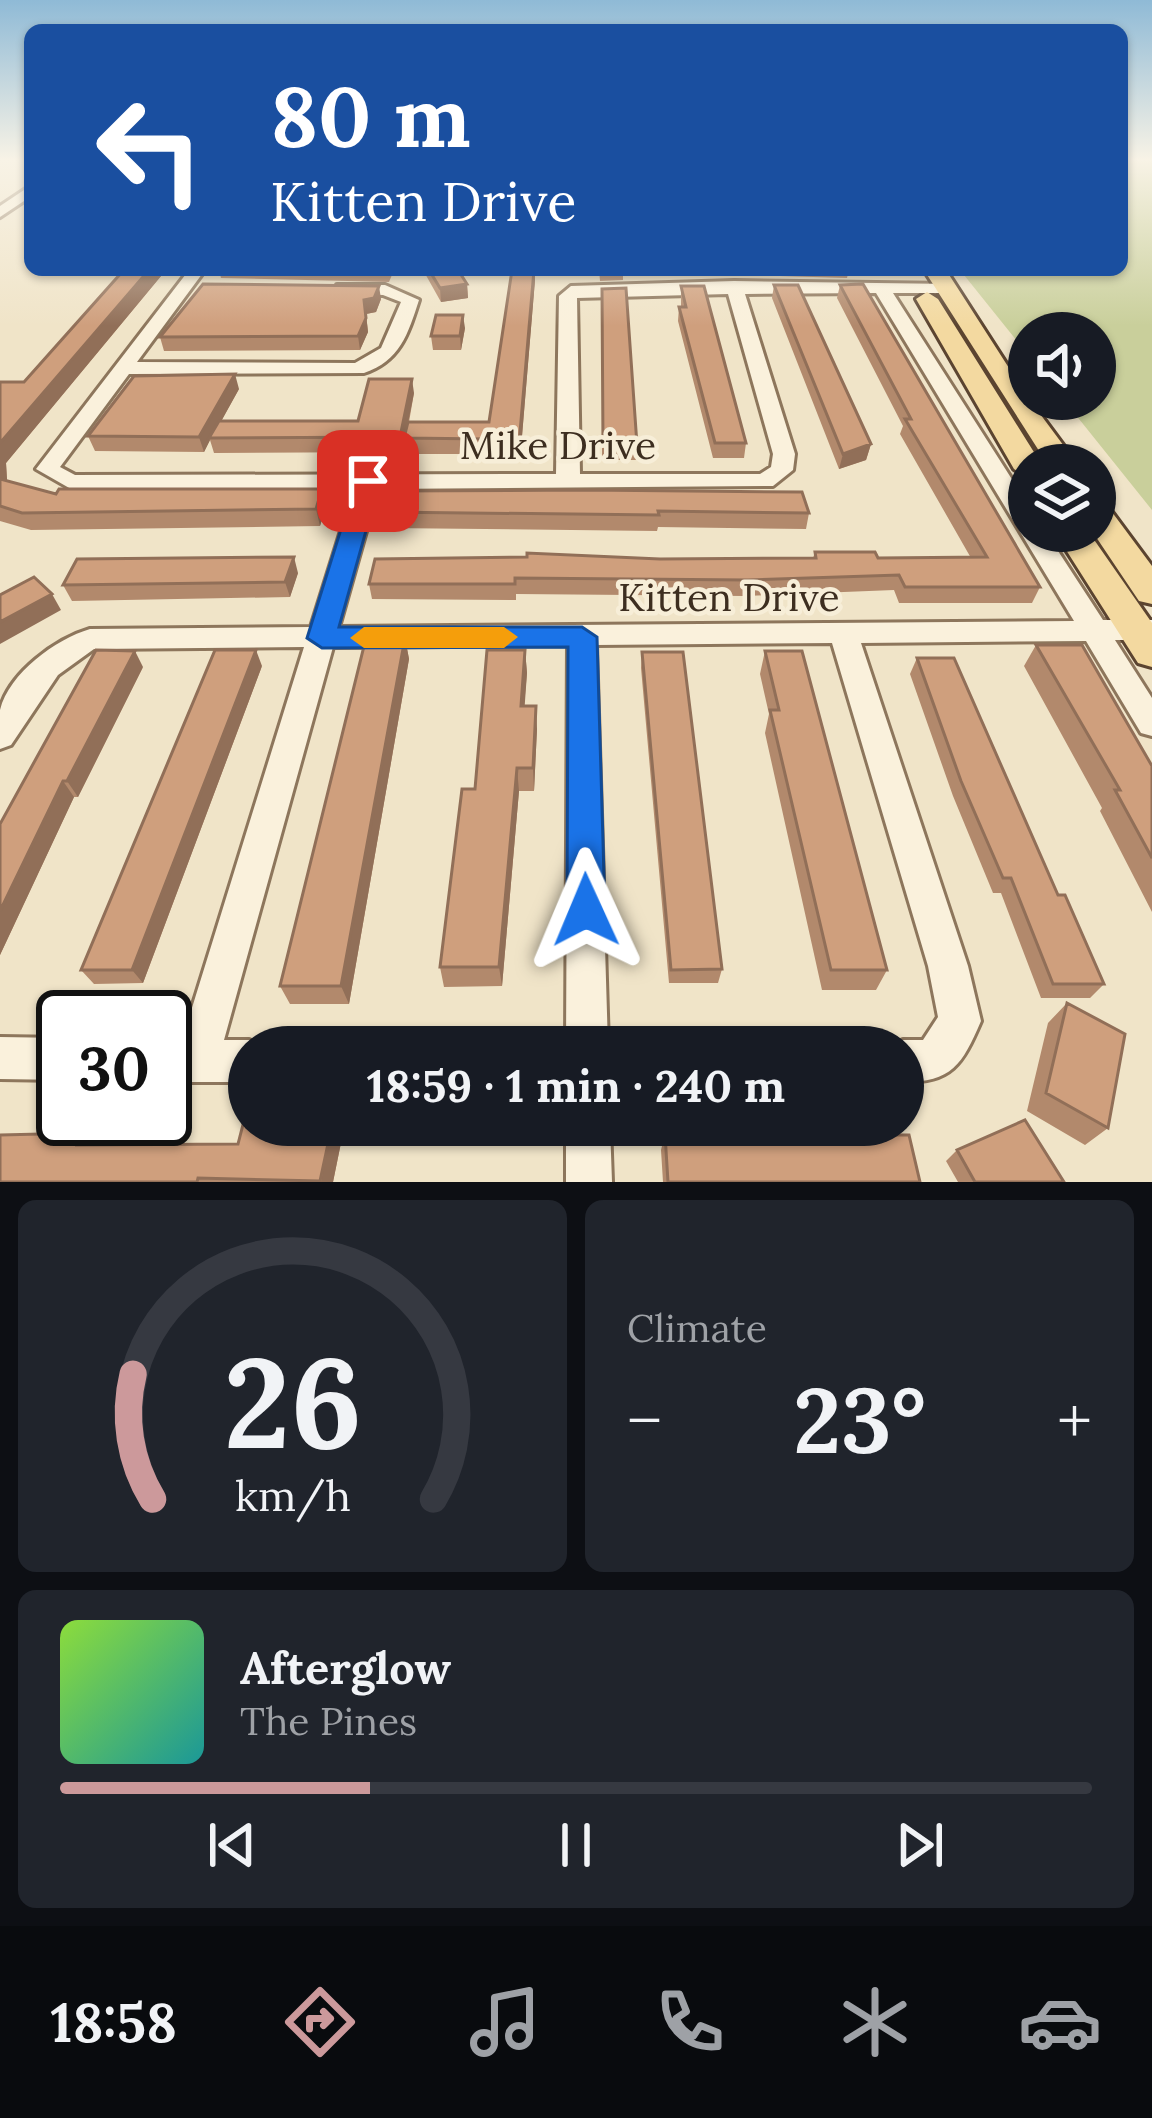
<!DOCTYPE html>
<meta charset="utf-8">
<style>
body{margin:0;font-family:Lora,serif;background:#20242c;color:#f1f3f6;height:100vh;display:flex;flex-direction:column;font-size:45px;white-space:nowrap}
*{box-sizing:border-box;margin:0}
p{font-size:39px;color:#9ea1a6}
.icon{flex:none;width:66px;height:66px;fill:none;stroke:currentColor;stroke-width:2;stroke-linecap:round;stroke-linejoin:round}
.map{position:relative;height:1182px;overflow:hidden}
.panel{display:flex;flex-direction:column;gap:18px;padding:18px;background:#0d0f14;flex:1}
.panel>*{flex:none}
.hud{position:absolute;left:24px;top:24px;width:1104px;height:252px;border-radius:18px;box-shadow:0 3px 9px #0004;background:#1a4fa0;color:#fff;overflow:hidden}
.controls{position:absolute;left:1008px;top:312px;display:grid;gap:24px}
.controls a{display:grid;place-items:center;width:108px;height:108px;border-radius:50%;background:#171b24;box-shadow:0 3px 9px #0004;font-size:60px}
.speed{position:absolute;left:36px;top:990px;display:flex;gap:24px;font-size:60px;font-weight:700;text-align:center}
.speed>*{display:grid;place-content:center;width:156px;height:156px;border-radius:50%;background:#171b24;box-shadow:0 3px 9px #0004;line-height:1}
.speed .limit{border:6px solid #111;border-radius:18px;background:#fff;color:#111}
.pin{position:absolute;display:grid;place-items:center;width:102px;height:102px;color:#fff;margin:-51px;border-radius:24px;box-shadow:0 6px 18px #0006}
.me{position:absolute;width:132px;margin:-66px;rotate:359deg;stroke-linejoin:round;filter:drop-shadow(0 0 9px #0008)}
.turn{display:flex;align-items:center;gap:42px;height:252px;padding:0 48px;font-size:54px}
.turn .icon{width:156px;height:156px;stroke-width:2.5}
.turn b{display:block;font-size:84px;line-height:102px}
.big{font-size:90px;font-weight:700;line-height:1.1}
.panel .tile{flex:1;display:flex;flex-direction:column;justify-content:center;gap:18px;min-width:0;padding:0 42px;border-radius:18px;background:#20242c}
.panel .dial{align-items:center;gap:0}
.dial svg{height:312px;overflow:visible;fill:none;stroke:#363941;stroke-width:7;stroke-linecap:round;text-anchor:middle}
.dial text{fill:#f1f3f6;stroke:none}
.song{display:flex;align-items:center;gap:36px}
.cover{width:144px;height:144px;border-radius:18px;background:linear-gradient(135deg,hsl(90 70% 55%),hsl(180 70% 35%))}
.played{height:12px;border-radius:6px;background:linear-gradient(90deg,#cc999b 30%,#363941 30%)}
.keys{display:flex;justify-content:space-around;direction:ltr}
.heat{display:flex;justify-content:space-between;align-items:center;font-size:66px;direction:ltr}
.panel .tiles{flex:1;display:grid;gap:18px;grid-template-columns:1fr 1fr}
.tile:last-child{grid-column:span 2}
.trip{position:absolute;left:228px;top:1026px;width:696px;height:120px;border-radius:60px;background:#171b24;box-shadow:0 3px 9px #0004;font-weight:700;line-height:120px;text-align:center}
.tabs{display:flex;height:192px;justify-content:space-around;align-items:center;background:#090b0e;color:#9ea1a6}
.tabs .icon{width:84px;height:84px}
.tabs .on{color:#cc999b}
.tabs b{font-size:54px;color:#f1f3f6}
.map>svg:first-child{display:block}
.green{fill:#c9cf9b}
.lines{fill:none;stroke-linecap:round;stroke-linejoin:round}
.minor-casing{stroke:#8d765c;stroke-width:6}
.major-casing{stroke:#5b4430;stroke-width:6}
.minor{fill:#faf1dc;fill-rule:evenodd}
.major{fill:#f3d9a0;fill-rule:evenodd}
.wall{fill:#b2896c}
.shaded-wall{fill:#916f58}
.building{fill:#cf9f7d;stroke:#916f58;stroke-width:3}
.route{fill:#1a73e8;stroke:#114b97;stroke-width:3}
.slow{fill:#f59e0b}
.labels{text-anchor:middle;stroke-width:9;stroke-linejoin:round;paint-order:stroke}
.street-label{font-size:39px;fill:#3d2e20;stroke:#f7eed8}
</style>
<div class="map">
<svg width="1152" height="1182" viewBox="0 0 1152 1182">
<rect width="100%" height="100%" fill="#f0e4c8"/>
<path class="green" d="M 1122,161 L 1152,161 L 1152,510 L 1063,399 L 1095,399 L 1095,333 L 1029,333 L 1029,356 L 960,270 L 1122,270 Z"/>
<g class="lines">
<g class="minor-casing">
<path id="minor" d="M 30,186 L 30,197 L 0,217 L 0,206 Z
M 189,270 L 205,270 L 137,362 L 355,363 L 381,348 L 401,302 L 383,295 L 337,293 L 337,285 L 385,285 L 419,300 C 408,334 400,361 364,373 L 129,374 L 60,467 L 75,475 L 556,474 L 559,296 L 571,286 L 734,281 L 953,284 L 955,288 L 947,293 L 893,293 L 1029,506 L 1029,531 L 1045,531 L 1103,620 L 1152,620 L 1152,640 L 1115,640 L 1152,698 L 1152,736 L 1141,733 L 1086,641 L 861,643 L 968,966 L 981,1021 C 962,1065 952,1082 903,1082 L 903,1047 L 887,1047 L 903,1040 L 923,1040 L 938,1017 L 928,966 L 832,643 L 596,645 L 608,1047 L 566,1047 L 568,645 L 333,647 L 224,1040 L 249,1040 L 265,1047 L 249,1047 L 249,1082 L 165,1082 L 165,1040 L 182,1040 L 304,647 L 94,649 L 58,675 L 11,745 L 0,749 C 0,737 0,721 0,710 C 9,673 56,639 90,629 L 311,627 L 354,489 L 71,489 L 36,469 ZM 876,293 L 1074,621 L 339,627 L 378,489 L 773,486 L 793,470 L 795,454 L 745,294 ZM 728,294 L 773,454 L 771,467 L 760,474 L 580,474 L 577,298 Z
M 0,1037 L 63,1038 L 63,1080 L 0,1079 Z
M 566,1125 L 610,1125 L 612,1182 L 566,1182 Z"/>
</g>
<g class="major-casing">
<path id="major" d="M 924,270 L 946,270 L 1029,399 L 1078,465 L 1048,465 Z
M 927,292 L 938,299 L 1042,465 L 1029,465 L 1029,478 L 1014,469 L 916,299 Z
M 1095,501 L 1106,504 L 1152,566 L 1152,604 L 1139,601 L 1092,531 Z
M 1054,531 L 1088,531 L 1152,623 L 1152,667 L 1138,663 Z"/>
</g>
<use href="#minor" class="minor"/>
<use href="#major" class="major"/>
</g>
<path class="wall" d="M 115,270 L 166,270 L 6,463 L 7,481 L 56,494 L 322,489 L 326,506 L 320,526 L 31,530 L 0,521 L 0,382 L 24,382 L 118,277 Z
M 219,270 L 394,270 L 389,282 L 221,278 Z
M 423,270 L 458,270 L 467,284 L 468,298 L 441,302 Z
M 599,270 L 647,270 L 647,272 L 623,272 L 623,280 L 600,281 Z
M 704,270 L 849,270 L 847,278 L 705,274 Z
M 535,280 L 520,460 L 487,460 L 487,454 L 406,454 L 404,443 L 403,452 L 214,453 L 210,440 L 204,452 L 95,451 L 88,436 L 239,389 L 221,421 L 358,421 L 414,393 L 409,422 L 489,422 Z
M 774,285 L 871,444 L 866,460 L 839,469 L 772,298 Z
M 840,285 L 1040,587 L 1032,603 L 899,603 L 894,590 L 745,596 L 516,594 L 516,600 L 372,599 L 369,584 L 660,559 L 813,558 L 815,552 L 878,558 L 971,558 L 900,434 L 903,426 L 837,298 Z
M 681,286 L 746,443 L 744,458 L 713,458 L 678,321 L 679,307 L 681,307 Z
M 602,289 L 637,445 L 636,460 L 602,460 Z
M 381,299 L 376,312 L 366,314 L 368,332 L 360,350 L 164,351 L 160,337 Z
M 465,328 L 461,350 L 433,350 L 431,336 Z
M 388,491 L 809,513 L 806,529 L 658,527 L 657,531 L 386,528 L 383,512 Z
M 298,573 L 290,597 L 72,601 L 63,585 Z
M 405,638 L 409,659 L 349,1004 L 290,1004 L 280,986 Z
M 1036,645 L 1152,766 L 1152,912 L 1100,811 L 1102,808 L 1024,666 Z
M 525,650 L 527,673 L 524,706 L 537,729 L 534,791 L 519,791 L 502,986 L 444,987 L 440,967 L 475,789 Z
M 765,651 L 887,970 L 876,990 L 822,990 L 765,733 L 769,714 L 760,674 Z
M 642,652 L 722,969 L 718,983 L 669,983 L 641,668 Z
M 917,658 L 1058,895 L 1104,984 L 1090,998 L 1041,998 L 1001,893 L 993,893 L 953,796 L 910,674 Z
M 262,666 L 143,983 L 94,984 L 81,970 Z
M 143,667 L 78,797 L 74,797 L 0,955 L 0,824 Z
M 1067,1003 L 1108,1128 L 1085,1145 L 1027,1111 L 1048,1023 Z
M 249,1125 L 342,1125 L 344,1128 L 333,1182 L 0,1182 L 97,1145 L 238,1144 Z
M 665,1134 L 920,1182 L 663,1182 L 661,1150 Z
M 957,1150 L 1064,1182 L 958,1182 L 946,1161 Z"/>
<path class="shaded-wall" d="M 149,270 L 166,270 L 6,463 L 8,495 L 0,481 L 0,443 Z
M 534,270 L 535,280 L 520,460 L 519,444 Z
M 467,284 L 468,298 L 441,302 L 440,288 Z
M 379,286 L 381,299 L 376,312 L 366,314 L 368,332 L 360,350 L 358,336 L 364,300 Z
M 463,315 L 465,328 L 461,350 L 460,336 Z
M 235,374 L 239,389 L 212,438 L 209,438 L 210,440 L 204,452 L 199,437 Z
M 412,379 L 414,393 L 405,438 L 404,438 L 403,452 L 400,437 Z
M 871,444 L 866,460 L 839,469 L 843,454 Z
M 322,489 L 326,506 L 320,526 L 316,509 Z
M 294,557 L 298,573 L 290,597 L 285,582 Z
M 52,594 L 61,610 L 0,644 L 0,622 Z
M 405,638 L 409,659 L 349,1004 L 341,986 Z
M 256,650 L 262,666 L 143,983 L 132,970 Z
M 525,650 L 527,673 L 523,729 L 521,706 Z
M 135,651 L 143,667 L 78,797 L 67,781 Z
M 536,706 L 537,729 L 534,791 L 533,768 Z
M 517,768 L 519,791 L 502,986 L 499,967 Z
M 63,781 L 74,797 L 0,955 L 0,911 Z
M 332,1125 L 342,1125 L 344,1128 L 333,1182 L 321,1182 Z
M 81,1133 L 101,1148 L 77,1145 Z"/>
<path class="building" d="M 120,270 L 149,270 L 0,443 L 0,382 L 24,382 L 122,272 Z
M 429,270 L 458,270 L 467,284 L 440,288 Z
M 512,270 L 534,270 L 519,444 L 486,444 L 487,439 L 404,438 L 408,422 L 489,422 Z
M 203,284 L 379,286 L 374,298 L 364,300 L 366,318 L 358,336 L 160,337 Z
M 863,284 L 1040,587 L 905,587 L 899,575 L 748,580 L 515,578 L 515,584 L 369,584 L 375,559 L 527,557 L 527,553 L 660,559 L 816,558 L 815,552 L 875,552 L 878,558 L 987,557 L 905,419 L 911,419 L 840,285 Z
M 774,285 L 798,285 L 871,444 L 843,454 Z
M 681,286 L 704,286 L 746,443 L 715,443 L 679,307 L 686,307 Z
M 626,288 L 637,445 L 603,445 L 602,289 Z
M 436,315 L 463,315 L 460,336 L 431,336 Z
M 235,374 L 199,437 L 88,436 L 134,376 Z
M 369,379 L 412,379 L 400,437 L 209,438 L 219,421 L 358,421 Z
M 0,479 L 56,494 L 59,489 L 322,489 L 316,509 L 22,513 L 0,506 Z
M 586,490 L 802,492 L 809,513 L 658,511 L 659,515 L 383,512 L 388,491 Z
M 294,557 L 285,582 L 63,585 L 77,559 Z
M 34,577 L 52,594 L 0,622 L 0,595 Z
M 366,638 L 405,638 L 341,986 L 280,986 Z
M 1036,645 L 1082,645 L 1152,766 L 1152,858 L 1115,790 L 1120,790 Z
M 96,650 L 135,651 L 67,781 L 63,781 L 0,911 L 0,824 Z
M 215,650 L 256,650 L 132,970 L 81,970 Z
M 487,650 L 525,650 L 521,706 L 536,706 L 533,768 L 517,768 L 499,967 L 440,967 L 462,789 L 475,789 Z
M 765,651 L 802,651 L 887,970 L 831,970 L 770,710 L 779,710 Z
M 642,652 L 683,652 L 722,969 L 671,970 Z
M 917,658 L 954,658 L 1058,895 L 1065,895 L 1104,984 L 1053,984 L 1011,878 L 1003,878 L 961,781 Z
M 1067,1003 L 1125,1034 L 1108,1128 L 1046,1093 Z
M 247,1109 L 249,1109 L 249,1125 L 332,1125 L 320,1181 L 198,1178 L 197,1182 L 0,1182 L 0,1135 L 81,1133 L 77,1145 L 238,1144 Z
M 1025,1120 L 1064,1182 L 975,1182 L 957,1150 Z
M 665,1134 L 909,1135 L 920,1182 L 668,1182 Z"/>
<linearGradient id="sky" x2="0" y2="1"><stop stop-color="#8fbad6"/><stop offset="0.49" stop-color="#f8f3e6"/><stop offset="1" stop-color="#f8f3e6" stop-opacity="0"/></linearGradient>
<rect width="1152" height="326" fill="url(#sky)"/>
<path class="route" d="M 368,474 L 380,481 L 339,627 L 582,627 L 597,637 L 605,910 L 599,923 L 586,928 L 572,923 L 567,910 L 568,647 L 322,648 L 307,638 L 356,481 Z"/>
<path class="slow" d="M 364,627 L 504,627 L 518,637 L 504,648 L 364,648 L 350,638 Z"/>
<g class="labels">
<g class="street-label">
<text x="558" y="459">Mike Drive</text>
<text x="729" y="611">Kitten Drive</text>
</g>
</g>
</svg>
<div class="controls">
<a><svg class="icon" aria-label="sound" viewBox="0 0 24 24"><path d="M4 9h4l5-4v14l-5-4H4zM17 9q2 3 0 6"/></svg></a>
<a><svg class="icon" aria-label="layers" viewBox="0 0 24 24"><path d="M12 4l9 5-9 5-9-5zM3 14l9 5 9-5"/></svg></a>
</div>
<div class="speed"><div class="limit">30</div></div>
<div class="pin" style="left:368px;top:481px;background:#d93025"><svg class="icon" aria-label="arrive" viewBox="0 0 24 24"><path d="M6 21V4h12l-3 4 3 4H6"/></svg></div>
<svg class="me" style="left:586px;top:910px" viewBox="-20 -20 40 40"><path d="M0-17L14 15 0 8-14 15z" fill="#1a73e8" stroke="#fff" stroke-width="4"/></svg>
<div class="trip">18:59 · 1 min · 240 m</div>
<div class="hud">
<div class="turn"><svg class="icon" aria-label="left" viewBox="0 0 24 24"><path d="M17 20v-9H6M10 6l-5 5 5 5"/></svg><div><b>80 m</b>Kitten Drive</div></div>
</div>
</div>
<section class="panel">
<div class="tiles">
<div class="tile dial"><svg viewBox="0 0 100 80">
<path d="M14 69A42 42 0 1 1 86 69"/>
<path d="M14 69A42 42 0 0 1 9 37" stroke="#cc999b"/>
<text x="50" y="56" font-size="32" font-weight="700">26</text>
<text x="50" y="72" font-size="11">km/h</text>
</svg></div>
<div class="tile"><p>Climate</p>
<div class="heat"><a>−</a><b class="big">23°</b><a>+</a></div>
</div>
<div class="tile">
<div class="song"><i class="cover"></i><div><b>Afterglow</b><p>The Pines</p></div></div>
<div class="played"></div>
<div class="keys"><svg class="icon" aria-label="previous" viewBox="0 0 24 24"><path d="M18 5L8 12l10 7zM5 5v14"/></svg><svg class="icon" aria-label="pause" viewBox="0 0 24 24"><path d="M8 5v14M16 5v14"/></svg><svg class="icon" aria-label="next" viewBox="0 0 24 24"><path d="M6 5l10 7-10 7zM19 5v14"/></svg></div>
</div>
</div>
</section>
<nav class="tabs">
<b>18:58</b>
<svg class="icon on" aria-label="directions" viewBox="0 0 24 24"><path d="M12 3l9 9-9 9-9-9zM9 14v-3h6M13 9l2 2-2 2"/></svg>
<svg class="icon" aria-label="music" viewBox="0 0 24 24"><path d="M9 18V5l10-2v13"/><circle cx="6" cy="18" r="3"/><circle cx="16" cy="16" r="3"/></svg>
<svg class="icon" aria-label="phone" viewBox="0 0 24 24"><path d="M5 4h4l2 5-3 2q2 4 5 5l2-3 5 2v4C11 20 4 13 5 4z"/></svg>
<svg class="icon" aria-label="climate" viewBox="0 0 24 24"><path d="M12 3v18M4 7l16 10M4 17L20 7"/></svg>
<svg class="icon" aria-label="car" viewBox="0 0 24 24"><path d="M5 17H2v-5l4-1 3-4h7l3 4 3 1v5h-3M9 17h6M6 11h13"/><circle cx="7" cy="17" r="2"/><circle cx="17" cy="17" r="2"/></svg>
</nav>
